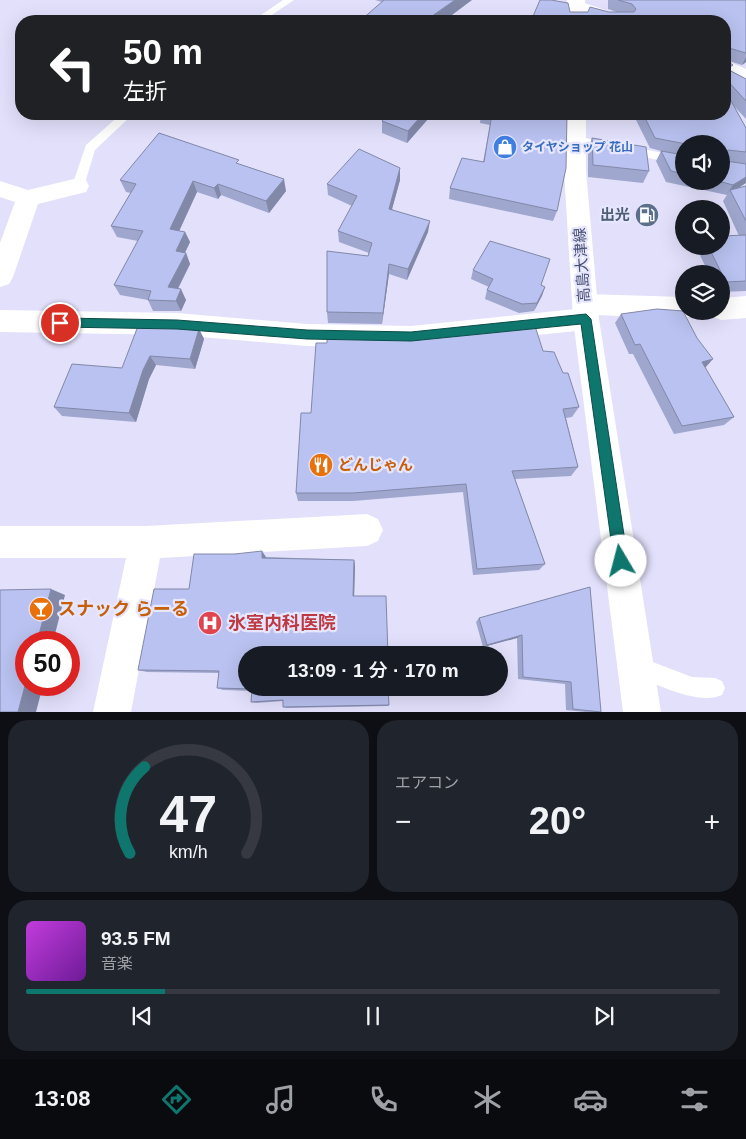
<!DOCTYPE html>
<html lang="ja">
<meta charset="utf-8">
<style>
body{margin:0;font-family:Helvetica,"Noto Sans JP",sans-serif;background:#20242c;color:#f1f3f6;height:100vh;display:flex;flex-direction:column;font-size:19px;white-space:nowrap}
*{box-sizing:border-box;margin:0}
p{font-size:16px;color:#9ea1a6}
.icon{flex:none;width:28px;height:28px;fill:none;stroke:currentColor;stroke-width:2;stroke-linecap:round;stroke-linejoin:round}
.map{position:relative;height:712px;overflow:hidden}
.sheet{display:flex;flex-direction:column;gap:8px;padding:8px;background:#0d0f14;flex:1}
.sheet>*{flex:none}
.hud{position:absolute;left:15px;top:15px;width:716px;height:105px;border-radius:20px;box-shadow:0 5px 20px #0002;background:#202124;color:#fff;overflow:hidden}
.tools{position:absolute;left:675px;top:135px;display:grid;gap:10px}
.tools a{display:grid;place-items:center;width:55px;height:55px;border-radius:50%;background:#171b24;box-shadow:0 5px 20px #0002;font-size:25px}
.speed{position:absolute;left:15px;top:631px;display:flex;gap:10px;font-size:25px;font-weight:700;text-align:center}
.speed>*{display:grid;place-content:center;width:65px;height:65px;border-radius:50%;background:#171b24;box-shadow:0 5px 20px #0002;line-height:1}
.speed .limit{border:8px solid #d22;background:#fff;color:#111}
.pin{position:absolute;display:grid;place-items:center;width:42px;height:42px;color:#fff;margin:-21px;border:2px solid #fff;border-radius:50%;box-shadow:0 1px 5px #0007}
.me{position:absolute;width:55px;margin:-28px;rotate:352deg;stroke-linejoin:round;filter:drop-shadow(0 0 4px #0008)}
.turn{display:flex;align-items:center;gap:18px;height:105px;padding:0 25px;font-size:22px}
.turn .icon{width:65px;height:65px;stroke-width:2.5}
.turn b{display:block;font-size:35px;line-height:42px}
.big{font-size:38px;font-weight:600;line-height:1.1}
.sheet .widget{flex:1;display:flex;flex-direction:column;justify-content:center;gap:8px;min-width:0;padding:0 18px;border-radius:20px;background:#20242c}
.sheet .dial{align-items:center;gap:0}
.dial svg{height:130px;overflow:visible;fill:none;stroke:#363941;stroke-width:7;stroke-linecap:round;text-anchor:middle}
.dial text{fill:#f1f3f6;stroke:none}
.song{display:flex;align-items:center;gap:15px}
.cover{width:60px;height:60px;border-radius:8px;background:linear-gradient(135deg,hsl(290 70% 55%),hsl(280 70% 35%))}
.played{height:5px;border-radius:2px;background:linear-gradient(90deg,#0f766e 20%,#363941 20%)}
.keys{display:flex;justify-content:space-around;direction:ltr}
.heat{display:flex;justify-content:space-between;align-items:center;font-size:28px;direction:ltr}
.sheet .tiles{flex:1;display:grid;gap:8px;grid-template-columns:1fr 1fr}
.widget:last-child{grid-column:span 2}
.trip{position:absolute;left:238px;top:646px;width:270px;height:50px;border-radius:25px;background:#171b24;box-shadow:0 5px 20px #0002;font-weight:600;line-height:50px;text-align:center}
.menu{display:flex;height:80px;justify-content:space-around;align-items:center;background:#090b0e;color:#9ea1a6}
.menu .icon{width:35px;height:35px}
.menu .selected{color:#0f766e}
.menu b{font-size:22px;color:#f1f3f6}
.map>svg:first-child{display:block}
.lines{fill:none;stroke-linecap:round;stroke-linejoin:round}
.lane{fill:#fff;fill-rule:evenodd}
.street{fill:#fff;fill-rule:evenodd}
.secondary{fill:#fff;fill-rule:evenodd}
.wall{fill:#9fa7ce;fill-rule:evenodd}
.shaded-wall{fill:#8288a8}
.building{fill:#b9c2f0;stroke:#8288a8}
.route{fill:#0f766e;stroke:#0a4d48}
.labels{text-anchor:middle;stroke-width:4.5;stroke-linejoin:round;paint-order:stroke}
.far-shop-label{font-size:12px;font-weight:bold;fill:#366cbe;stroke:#e7e6ff;text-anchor:start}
.service-label{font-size:15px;font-weight:bold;fill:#4e5e75;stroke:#e7e6ff;text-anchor:end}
.street-label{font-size:15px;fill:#495171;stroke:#e7e6ff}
.food-label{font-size:15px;font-weight:bold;fill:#c56008;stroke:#e7e6ff;text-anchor:start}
.near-food-label{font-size:18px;font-weight:bold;fill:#c56008;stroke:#e7e6ff;text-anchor:start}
.near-health-label{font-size:18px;font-weight:bold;fill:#be3a42;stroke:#e7e6ff;text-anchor:start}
</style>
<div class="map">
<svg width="746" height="712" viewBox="0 0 746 712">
<rect width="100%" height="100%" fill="#e2e0fb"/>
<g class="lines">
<path class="lane" d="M 283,0 L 294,0 L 263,21 L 252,21 Z
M 121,114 L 133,114 L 95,150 L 84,186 L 78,190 L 74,189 L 72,186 L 86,145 Z
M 575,136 L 684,157 L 684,165 L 571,143 L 569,140 L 571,137 Z
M 637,656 L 692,677 L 715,678 L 722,681 L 725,688 L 722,695 C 697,706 654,683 630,673 L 627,666 L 630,659 Z"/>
<path class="street" d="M 575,0 L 627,17 L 630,21 L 605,21 L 570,9 L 567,5 L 570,1 Z
M 725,60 L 746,69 L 746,82 L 725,73 Z
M 78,178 L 86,180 L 89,186 L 86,192 L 38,204 L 13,277 L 9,284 L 0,287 L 0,243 L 15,202 L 0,197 L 0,181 L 28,190 Z
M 585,294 L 684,297 L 684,311 L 695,311 L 693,315 L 684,319 L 597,315 L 599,319 L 595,327 L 586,330 L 411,348 L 307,346 L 177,335 L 0,332 L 0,310 L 177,313 L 307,324 L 411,326 L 575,309 L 572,304 L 576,297 Z
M 746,296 L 746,318 L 721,320 L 712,316 L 709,311 L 721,311 L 721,298 Z
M 367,514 L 378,519 L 383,530 L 378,541 L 367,546 L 160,558 L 131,712 L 93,712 L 126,558 L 0,558 L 0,526 L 146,526 Z"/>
<path class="secondary" d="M 567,0 L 585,0 L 585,21 L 567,21 Z
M 566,114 L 586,114 L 586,171 L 599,319 L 661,712 L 623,712 L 573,319 L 564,171 Z"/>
</g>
<path class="wall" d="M 375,0 L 472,0 L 382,2 Z
M 608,0 L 746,0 L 746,62 L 742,65 L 729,61 L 730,70 L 746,79 L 746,119 L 733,105 L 746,128 L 746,183 L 738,188 L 746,186 L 746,291 L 721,292 L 721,274 L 709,274 L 697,249 L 698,246 L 721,246 L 739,236 L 723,201 L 727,195 L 666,182 L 656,161 L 661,151 L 650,148 L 633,114 L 725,114 L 725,21 L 570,12 L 617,12 L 608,9 ZM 684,144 L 721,144 L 721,181 L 684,181 Z
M 389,114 L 429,114 L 428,119 L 407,143 L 382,133 L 382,121 Z
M 481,114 L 567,114 L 557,211 L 553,221 L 449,199 L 450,188 L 483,162 L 490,125 L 480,123 Z
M 592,138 L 649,171 L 643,183 L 588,177 L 588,149 Z
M 240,164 L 286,191 L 269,213 L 221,195 L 218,199 L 197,192 L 179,231 L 185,232 L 190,242 L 185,253 L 186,253 L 190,264 L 178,289 L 186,300 L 181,311 L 153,311 L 148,300 L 120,295 L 114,285 L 138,241 L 117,237 L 111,226 L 131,193 L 126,192 L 120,180 Z
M 400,168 L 400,180 L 392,209 L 428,232 L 407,280 L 389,274 L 382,324 L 328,323 L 327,312 L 368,256 L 369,253 L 339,242 L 338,231 L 352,206 L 328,195 L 327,184 Z
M 473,270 L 541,285 L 545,287 L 534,311 L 519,313 L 485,299 L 487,290 L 489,287 L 471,279 Z
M 621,314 L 705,368 L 734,417 L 724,425 L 674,434 L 633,354 L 629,354 L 615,323 Z
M 199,329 L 204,339 L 195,369 L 156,365 L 149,379 L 136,422 L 62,416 L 54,407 Z
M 543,351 L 579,407 L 572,417 L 566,418 L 578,467 L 571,476 L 515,479 L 545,564 L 539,570 L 473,575 L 463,492 L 353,501 L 298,501 L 296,493 L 311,413 Z
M 266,557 L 354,560 L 355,566 L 354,596 L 389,705 L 388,706 L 287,708 L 283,707 L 283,701 L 256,703 L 251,702 L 252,691 L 223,690 L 217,688 L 219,673 L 147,672 L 138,670 L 189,589 Z
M 590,587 L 601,712 L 585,712 L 566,710 L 565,684 L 518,679 L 517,638 L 483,647 L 476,622 L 479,618 Z"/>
<path class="shaded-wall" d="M 455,0 L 472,0 L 444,21 L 425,21 Z
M 746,57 L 746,62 L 742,65 Z
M 423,114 L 429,114 L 428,119 L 407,143 L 408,131 Z
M 400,168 L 400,180 L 389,220 L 389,209 Z
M 746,177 L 746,183 L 732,192 L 730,190 L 726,195 L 733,185 Z
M 284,179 L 286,191 L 269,213 L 266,201 Z
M 193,181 L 197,192 L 175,240 L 170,229 Z
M 218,184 L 221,195 L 218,199 L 214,188 Z
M 430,221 L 428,232 L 407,280 L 408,269 Z
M 185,232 L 190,242 L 180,262 L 176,251 Z
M 186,253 L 190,264 L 173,298 L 168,287 Z
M 389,264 L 389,274 L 382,324 L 383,313 Z
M 545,287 L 542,296 L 534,311 L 537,303 Z
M 181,289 L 186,300 L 181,311 L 176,301 Z
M 199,329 L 204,339 L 195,369 L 190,359 Z
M 150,356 L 156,365 L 149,379 L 136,422 L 129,413 L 143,370 Z
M 713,359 L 705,368 L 702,362 Z
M 262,551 L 266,557 L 266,564 L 262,558 Z
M 354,560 L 355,566 L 354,601 L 353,596 Z
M 51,589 L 65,595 L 53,642 L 37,642 Z
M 522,635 L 517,638 L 483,647 L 487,645 Z
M 26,682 L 26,685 L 43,685 L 36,712 L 18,712 Z"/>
<path class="building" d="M 384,0 L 455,0 L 425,21 L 360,21 Z
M 540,0 L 551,0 L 568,3 L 570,12 L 588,12 L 590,7 L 609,12 L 634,12 L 636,9 L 632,4 L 618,0 L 746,0 L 746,53 L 729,48 L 729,62 L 733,65 L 727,69 L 746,79 L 746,101 L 725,78 L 725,21 L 531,21 Z
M 725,90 L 746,128 L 746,152 L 728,150 L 726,152 L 726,161 L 746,164 L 746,177 L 733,185 L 718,181 L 721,181 L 721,144 L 686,144 L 655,138 L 643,114 L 725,114 Z
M 389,114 L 423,114 L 408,131 L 382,121 Z
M 492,114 L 567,114 L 566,168 L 557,211 L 450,188 L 462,158 L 484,162 Z
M 159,133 L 239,160 L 236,163 L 284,179 L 266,201 L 218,184 L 214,188 L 193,181 L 170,229 L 185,232 L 176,251 L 186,253 L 168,287 L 181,289 L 176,301 L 148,300 L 151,291 L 114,285 L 143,231 L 111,226 L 136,184 L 120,180 Z
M 592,138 L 646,147 L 649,171 L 593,165 Z
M 359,149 L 400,168 L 389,209 L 430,221 L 408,269 L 389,264 L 383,313 L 327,312 L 327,251 L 368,256 L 372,243 L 338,231 L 357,196 L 327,184 Z
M 661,151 L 684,155 L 684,174 L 671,171 Z
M 746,186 L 746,221 L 730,190 Z
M 746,235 L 746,281 L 726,282 L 708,246 L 721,246 L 721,236 Z
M 490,241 L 550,259 L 541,285 L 545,287 L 537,303 L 522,304 L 487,290 L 493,279 L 473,270 Z
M 657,309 L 683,311 L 697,338 L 713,359 L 702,362 L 734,417 L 682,426 L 640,344 L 635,345 L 621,314 Z
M 138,326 L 199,329 L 190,359 L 150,356 L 143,370 L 129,413 L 54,407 L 72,364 L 122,368 Z
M 535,326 L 543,351 L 554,352 L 563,373 L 568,373 L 579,407 L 563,409 L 578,467 L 512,471 L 545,564 L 477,569 L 466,484 L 353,493 L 296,493 L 301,413 L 311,413 L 316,343 L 327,343 L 327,337 L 412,339 Z
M 262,551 L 262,558 L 354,560 L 353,596 L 386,596 L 388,655 L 246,655 L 246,688 L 388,688 L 389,705 L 283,707 L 283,700 L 251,702 L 252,689 L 217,688 L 219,671 L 138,670 L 154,589 L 189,589 L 194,554 L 235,554 Z
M 590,587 L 601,712 L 573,709 L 571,682 L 523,677 L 522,635 L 487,645 L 479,618 Z
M 51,589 L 37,642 L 26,642 L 26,682 L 18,712 L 0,712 L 0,590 Z"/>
<path class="route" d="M 586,314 L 591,319 L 628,561 L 626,566 L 621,568 L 616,566 L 614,561 L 581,324 L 411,341 L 307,339 L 177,329 L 60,327 L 54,323 L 60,318 L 177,320 L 307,330 L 411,332 Z"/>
<defs>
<g id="shop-disc" transform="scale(1.25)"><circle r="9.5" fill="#3f7fe0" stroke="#e7e6ff"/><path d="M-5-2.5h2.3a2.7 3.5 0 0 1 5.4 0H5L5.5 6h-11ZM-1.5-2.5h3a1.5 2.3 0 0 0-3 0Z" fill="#fff"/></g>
<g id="fuel-disc" transform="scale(1.25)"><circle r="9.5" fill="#5c6f8a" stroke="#e7e6ff"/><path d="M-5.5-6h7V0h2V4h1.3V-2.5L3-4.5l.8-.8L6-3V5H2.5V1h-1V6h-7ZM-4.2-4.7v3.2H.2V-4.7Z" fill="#fff"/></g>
<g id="restaurant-disc" transform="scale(1.25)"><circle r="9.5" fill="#e8710a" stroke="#e7e6ff"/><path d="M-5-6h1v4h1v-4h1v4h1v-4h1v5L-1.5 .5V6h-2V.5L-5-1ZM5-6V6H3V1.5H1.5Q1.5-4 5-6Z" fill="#fff"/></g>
<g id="bar-disc" transform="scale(1.25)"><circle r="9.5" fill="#e8710a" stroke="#e7e6ff"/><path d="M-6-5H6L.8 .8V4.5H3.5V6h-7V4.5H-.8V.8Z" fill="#fff"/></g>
<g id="hospital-disc" transform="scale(1.25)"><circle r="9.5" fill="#e0444e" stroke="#e7e6ff"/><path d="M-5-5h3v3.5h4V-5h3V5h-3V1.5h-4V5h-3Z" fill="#fff"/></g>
</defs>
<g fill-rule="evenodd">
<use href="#shop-disc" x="505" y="147"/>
<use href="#fuel-disc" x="647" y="215"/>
<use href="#restaurant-disc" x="321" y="465"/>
<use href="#bar-disc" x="41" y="609"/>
<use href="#hospital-disc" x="210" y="623"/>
</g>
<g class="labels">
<g class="far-shop-label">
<text x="522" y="151">タイヤショップ 花山</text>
</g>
<g class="service-label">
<text x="630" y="220">出光</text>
</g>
<g class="street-label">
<text transform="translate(582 265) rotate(-94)" y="5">高島大津線</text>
</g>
<g class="food-label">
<text x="338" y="470">どんじゃん</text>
</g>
<g class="near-food-label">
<text x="58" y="615">スナック らーる</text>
</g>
<g class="near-health-label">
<text x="228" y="629">氷室内科医院</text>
</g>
</g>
</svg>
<div class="tools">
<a><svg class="icon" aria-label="sound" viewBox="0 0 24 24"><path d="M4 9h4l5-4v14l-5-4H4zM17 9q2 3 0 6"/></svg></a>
<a><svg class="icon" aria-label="search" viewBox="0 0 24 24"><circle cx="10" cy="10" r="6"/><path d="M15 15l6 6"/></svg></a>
<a><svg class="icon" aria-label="layers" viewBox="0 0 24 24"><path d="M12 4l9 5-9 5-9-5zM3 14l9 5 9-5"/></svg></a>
</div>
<div class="speed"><div class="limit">50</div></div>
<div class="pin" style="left:60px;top:323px;background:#d93025"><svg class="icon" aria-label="arrive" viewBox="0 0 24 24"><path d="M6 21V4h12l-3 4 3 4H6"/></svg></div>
<svg class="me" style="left:621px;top:561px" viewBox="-20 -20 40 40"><circle r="19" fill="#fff"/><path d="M0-13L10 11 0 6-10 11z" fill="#0f766e"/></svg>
<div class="trip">13:09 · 1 分 · 170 m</div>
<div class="hud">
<div class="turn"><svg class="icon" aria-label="left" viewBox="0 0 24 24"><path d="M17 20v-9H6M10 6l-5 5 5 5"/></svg><div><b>50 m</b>左折</div></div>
</div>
</div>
<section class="sheet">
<div class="tiles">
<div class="widget dial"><svg viewBox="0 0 100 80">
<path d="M14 69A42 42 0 1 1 86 69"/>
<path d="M14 69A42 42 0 0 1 23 16" stroke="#0f766e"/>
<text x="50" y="56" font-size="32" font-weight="700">47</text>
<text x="50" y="72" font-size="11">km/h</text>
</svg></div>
<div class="widget"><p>エアコン</p>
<div class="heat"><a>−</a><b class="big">20°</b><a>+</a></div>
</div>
<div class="widget">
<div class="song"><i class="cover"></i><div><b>93.5 FM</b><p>音楽</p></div></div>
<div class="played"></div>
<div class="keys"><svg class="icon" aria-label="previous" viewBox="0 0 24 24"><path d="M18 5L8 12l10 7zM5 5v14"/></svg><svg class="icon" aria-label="pause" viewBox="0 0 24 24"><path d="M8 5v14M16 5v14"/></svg><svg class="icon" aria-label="next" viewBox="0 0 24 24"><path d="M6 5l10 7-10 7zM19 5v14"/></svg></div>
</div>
</div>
</section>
<nav class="menu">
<b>13:08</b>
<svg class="icon selected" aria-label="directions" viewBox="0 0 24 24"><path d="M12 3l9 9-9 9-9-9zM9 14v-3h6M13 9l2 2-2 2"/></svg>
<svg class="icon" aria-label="music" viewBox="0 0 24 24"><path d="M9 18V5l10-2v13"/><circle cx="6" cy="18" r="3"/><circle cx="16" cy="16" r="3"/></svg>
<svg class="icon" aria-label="phone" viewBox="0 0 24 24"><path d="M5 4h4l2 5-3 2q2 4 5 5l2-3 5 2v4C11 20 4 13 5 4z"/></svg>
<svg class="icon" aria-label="climate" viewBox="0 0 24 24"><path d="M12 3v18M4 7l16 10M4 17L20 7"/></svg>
<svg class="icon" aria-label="car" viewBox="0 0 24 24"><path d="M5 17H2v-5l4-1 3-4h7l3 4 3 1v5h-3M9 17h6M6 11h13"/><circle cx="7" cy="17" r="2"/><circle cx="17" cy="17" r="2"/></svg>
<svg class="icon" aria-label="filters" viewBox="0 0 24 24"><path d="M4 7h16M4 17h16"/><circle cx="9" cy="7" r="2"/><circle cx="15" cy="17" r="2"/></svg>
</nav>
